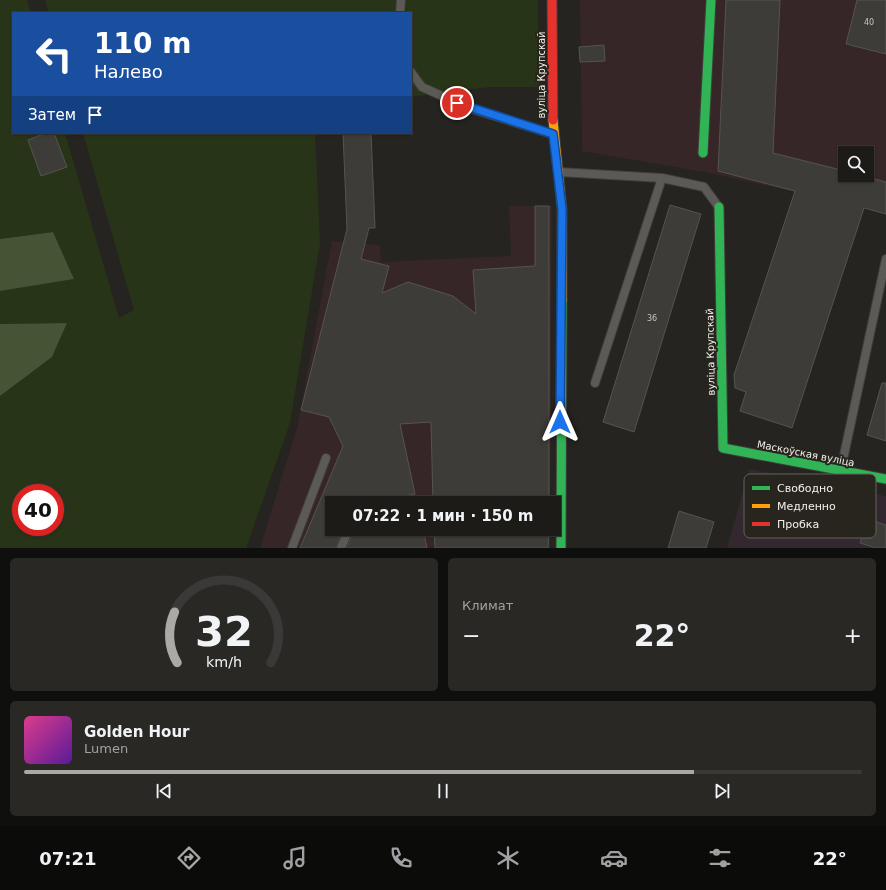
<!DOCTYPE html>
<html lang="ru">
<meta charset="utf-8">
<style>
body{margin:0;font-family:"DejaVu Sans",sans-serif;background:#292825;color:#f1f3f6;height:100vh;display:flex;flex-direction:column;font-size:15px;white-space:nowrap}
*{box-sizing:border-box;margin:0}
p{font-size:13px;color:#a0a1a2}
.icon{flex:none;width:22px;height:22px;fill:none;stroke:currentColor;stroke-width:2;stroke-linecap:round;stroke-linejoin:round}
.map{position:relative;height:548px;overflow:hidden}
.drawer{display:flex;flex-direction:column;gap:10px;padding:10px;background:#0f0f0d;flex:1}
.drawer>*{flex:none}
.banner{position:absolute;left:12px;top:12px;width:400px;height:122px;border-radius:0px;box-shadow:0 1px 3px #0004,0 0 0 1px #3a3937;background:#1a4fa0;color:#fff;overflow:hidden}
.tools{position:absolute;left:838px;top:146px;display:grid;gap:8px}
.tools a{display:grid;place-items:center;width:36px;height:36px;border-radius:0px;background:#1c1b18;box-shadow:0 1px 3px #0004,0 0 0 1px #3a3937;font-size:20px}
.speed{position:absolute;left:12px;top:484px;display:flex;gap:8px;font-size:20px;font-weight:700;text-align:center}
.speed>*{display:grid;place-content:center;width:52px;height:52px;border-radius:50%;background:#1c1b18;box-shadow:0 1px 3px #0004,0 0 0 1px #3a3937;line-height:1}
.speed .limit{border:6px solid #d22;background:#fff;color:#111}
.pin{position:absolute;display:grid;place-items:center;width:34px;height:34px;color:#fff;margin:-17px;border:2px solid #fff;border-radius:50%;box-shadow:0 1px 4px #0007}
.me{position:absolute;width:44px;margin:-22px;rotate:0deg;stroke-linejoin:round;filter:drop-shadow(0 0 3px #0008)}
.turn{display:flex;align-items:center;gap:14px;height:84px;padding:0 16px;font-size:18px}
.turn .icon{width:52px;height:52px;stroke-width:2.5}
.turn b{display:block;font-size:28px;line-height:34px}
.then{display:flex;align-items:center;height:38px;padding:0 16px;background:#0003;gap:8px;font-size:15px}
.big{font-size:30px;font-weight:600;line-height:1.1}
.drawer .widget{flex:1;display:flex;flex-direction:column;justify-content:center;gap:6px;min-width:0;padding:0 14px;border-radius:6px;background:#292825}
.drawer .dial{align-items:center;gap:0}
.dial svg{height:104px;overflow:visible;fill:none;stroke:#3a3937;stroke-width:7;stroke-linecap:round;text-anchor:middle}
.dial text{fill:#f1f3f6;stroke:none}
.song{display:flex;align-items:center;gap:12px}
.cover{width:48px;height:48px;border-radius:6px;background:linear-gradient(135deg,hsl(330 70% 55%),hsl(270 70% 35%))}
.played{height:4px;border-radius:2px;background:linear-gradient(90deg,#aba9a5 80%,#3a3937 80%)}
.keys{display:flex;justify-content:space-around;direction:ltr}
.heat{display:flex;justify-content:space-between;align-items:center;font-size:22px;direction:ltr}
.drawer .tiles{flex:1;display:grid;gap:10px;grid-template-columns:1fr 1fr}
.widget:last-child{grid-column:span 2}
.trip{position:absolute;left:325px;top:496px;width:236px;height:40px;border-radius:0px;background:#1c1b18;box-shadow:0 1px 3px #0004,0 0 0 1px #3a3937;font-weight:600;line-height:40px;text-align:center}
.tabs{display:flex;height:64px;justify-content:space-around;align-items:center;background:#0b0b0a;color:#a0a1a2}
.tabs .icon{width:28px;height:28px}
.tabs .on{color:#aba9a5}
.tabs b{font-size:18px;color:#f1f3f6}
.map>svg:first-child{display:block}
.industrial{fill:#372627;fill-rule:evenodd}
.education{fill:#332730}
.green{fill:#283417;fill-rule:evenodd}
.forest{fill:#455434}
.building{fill:#3e3c39;stroke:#545450}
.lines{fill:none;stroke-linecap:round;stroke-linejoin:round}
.lane-casing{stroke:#3f3e3b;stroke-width:10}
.fast-casing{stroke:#3f3e3b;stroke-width:11}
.slow-casing{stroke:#3f3e3b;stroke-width:11}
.jam-casing{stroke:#3f3e3b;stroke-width:11}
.lane{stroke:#5b5a57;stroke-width:8}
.fast{stroke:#30b455;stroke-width:9}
.slow{stroke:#ff9f0a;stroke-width:9}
.jam{stroke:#e5322d;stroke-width:9}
.route-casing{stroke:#114b97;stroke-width:10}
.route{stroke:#1a73e8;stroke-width:7}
.labels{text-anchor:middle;stroke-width:4;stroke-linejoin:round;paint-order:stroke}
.number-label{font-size:8px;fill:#c6c4c0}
.street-label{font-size:10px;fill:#f3f1ed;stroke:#27251e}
.key{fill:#27251e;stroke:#64625c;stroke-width:1}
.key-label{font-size:11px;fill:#f3f1ed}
</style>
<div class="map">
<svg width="886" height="548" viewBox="0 0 886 548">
<rect width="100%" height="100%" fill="#252420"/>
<path class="industrial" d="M 580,0 L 886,0 L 886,212 L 710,173 L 582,151 ZM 845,153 L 867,153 L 867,175 L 845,175 Z
M 509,206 L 552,206 L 550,503 L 332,503 L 332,529 L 550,529 L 550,548 L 260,548 L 297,428 L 332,241 L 380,245 L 381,262 L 511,256 Z"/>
<path class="education" d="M 749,469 L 886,496 L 886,548 L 727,548 Z"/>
<path class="green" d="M 0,0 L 27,0 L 31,13 L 13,13 L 13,133 L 65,133 L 119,318 L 134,310 L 83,133 L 315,133 L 320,243 L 290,423 L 246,548 L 0,548 L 0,396 L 52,357 L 67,323 L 0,324 L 0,291 L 74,279 L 53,232 L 0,239 ZM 21,493 L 55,493 L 55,527 L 21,527 Z
M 45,0 L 538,0 L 539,87 L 490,87 L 411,97 L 411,13 L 49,13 Z"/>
<path class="forest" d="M 53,232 L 74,279 L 0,291 L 0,239 Z
M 67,323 L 52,357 L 0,396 L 0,324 Z"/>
<path class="building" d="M 726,0 L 780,0 L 773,153 L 845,171 L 845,175 L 860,175 L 886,182 L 886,214 L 864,208 L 792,428 L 740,411 L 746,392 L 735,388 L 734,375 L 795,191 L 718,171 Z
M 857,0 L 886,0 L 886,54 L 846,44 Z
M 604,45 L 605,61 L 580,62 L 579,47 Z
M 46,133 L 54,133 L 67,167 L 41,176 L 28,140 Z
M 343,133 L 371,133 L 375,228 L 369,228 L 361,259 L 389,266 L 382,293 L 408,282 L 453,296 L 476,314 L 473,270 L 535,266 L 535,206 L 549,206 L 549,503 L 433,503 L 431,422 L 400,424 L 415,494 L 391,499 L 393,503 L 332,503 L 332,529 L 343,529 L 336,548 L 300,548 L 343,446 L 329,417 L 301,410 L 347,229 Z
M 670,205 L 701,214 L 634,432 L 603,422 Z
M 882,383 L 886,383 L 886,441 L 867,435 Z
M 679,511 L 714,522 L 706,548 L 668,548 Z
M 867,519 L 886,525 L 886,548 L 876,548 L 860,543 Z
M 354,529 L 423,529 L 427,548 L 347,548 Z
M 434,529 L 492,532 L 491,529 L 549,529 L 548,548 L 435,548 Z"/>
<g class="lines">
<g class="lane-casing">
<path id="lane" d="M 400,13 L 401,0
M 411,72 L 422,87 L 469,108 L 552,134
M 559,172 L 662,178 L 704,187 L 718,206
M 595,383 L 662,178
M 841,469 L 886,259
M 292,548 L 326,458
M 341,548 L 349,529"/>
</g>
<g class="fast-casing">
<path id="fast" d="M 703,153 L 711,0
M 719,207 L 723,448 L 886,479
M 561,548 L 562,300"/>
</g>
<g class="slow-casing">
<path id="slow" d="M 553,120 L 562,209 L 562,300"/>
</g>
<g class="jam-casing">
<path id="jam" d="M 552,0 L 553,120"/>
</g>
<use href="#lane" class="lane"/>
<use href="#fast" class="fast"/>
<use href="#slow" class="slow"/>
<use href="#jam" class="jam"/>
</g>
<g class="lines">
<g class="route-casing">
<path id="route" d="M 457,103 L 553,134 L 562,209 L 560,422"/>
</g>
<use href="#route" class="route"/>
</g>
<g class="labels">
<g class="number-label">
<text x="869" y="25">40</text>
<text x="652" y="321">36</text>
</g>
<g class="street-label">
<text transform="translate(541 75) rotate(-90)" y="4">вуліца Крупскай</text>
<text transform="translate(710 352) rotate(-91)" y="4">вуліца Крупскай</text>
<text transform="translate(806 453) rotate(11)" y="4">Маскоўская вуліца</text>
</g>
</g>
<rect x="744" y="474" width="132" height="64" rx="6" class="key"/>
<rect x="752" y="486" width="18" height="4" fill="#30b455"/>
<rect x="752" y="504" width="18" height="4" fill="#ff9f0a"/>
<rect x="752" y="522" width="18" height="4" fill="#e5322d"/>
<g class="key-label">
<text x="777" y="492">Свободно</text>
<text x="777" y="510">Медленно</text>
<text x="777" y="528">Пробка</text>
</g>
</svg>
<div class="tools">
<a><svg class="icon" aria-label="search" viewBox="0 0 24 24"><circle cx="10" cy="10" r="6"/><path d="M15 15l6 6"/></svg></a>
</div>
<div class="speed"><div class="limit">40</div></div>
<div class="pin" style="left:457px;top:103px;background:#d93025"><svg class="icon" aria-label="arrive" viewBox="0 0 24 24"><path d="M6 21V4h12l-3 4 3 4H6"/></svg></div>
<svg class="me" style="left:560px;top:422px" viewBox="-20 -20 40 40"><path d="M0-17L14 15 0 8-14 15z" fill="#1a73e8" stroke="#fff" stroke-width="4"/></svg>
<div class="trip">07:22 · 1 мин · 150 m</div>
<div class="banner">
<div class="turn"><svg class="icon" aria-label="left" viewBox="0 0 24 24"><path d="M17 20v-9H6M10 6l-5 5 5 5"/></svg><div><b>110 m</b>Налево</div></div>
<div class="then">Затем<svg class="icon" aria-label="arrive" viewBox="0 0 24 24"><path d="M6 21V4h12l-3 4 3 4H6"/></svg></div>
</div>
</div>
<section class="drawer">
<div class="tiles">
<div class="widget dial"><svg viewBox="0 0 100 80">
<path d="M14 69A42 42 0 1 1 86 69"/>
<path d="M14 69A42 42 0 0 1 12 30" stroke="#aba9a5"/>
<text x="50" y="56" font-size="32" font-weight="700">32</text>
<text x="50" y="72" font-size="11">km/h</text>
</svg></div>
<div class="widget"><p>Климат</p>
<div class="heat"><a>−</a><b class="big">22°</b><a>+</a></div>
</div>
<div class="widget">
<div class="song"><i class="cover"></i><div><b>Golden Hour</b><p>Lumen</p></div></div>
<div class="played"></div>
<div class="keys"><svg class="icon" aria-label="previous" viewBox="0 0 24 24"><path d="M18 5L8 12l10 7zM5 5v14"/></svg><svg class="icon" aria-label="pause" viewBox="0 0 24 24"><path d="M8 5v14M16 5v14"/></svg><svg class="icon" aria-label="next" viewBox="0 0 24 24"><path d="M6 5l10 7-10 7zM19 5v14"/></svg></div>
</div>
</div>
</section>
<nav class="tabs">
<b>07:21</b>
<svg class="icon on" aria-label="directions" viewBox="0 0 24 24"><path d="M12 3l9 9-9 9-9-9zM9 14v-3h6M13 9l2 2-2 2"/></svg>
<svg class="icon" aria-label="music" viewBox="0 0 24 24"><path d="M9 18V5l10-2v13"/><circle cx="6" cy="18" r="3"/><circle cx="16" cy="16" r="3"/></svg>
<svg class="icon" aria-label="phone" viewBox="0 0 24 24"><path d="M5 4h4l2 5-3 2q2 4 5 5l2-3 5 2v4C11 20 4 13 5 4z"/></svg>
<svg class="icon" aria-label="climate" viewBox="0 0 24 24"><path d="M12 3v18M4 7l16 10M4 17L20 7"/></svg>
<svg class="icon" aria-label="car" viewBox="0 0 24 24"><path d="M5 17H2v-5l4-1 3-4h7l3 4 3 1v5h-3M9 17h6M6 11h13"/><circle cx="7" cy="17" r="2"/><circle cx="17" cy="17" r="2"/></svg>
<svg class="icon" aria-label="filters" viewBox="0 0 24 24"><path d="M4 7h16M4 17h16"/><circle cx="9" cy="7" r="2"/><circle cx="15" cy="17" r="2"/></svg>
<b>22°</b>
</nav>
